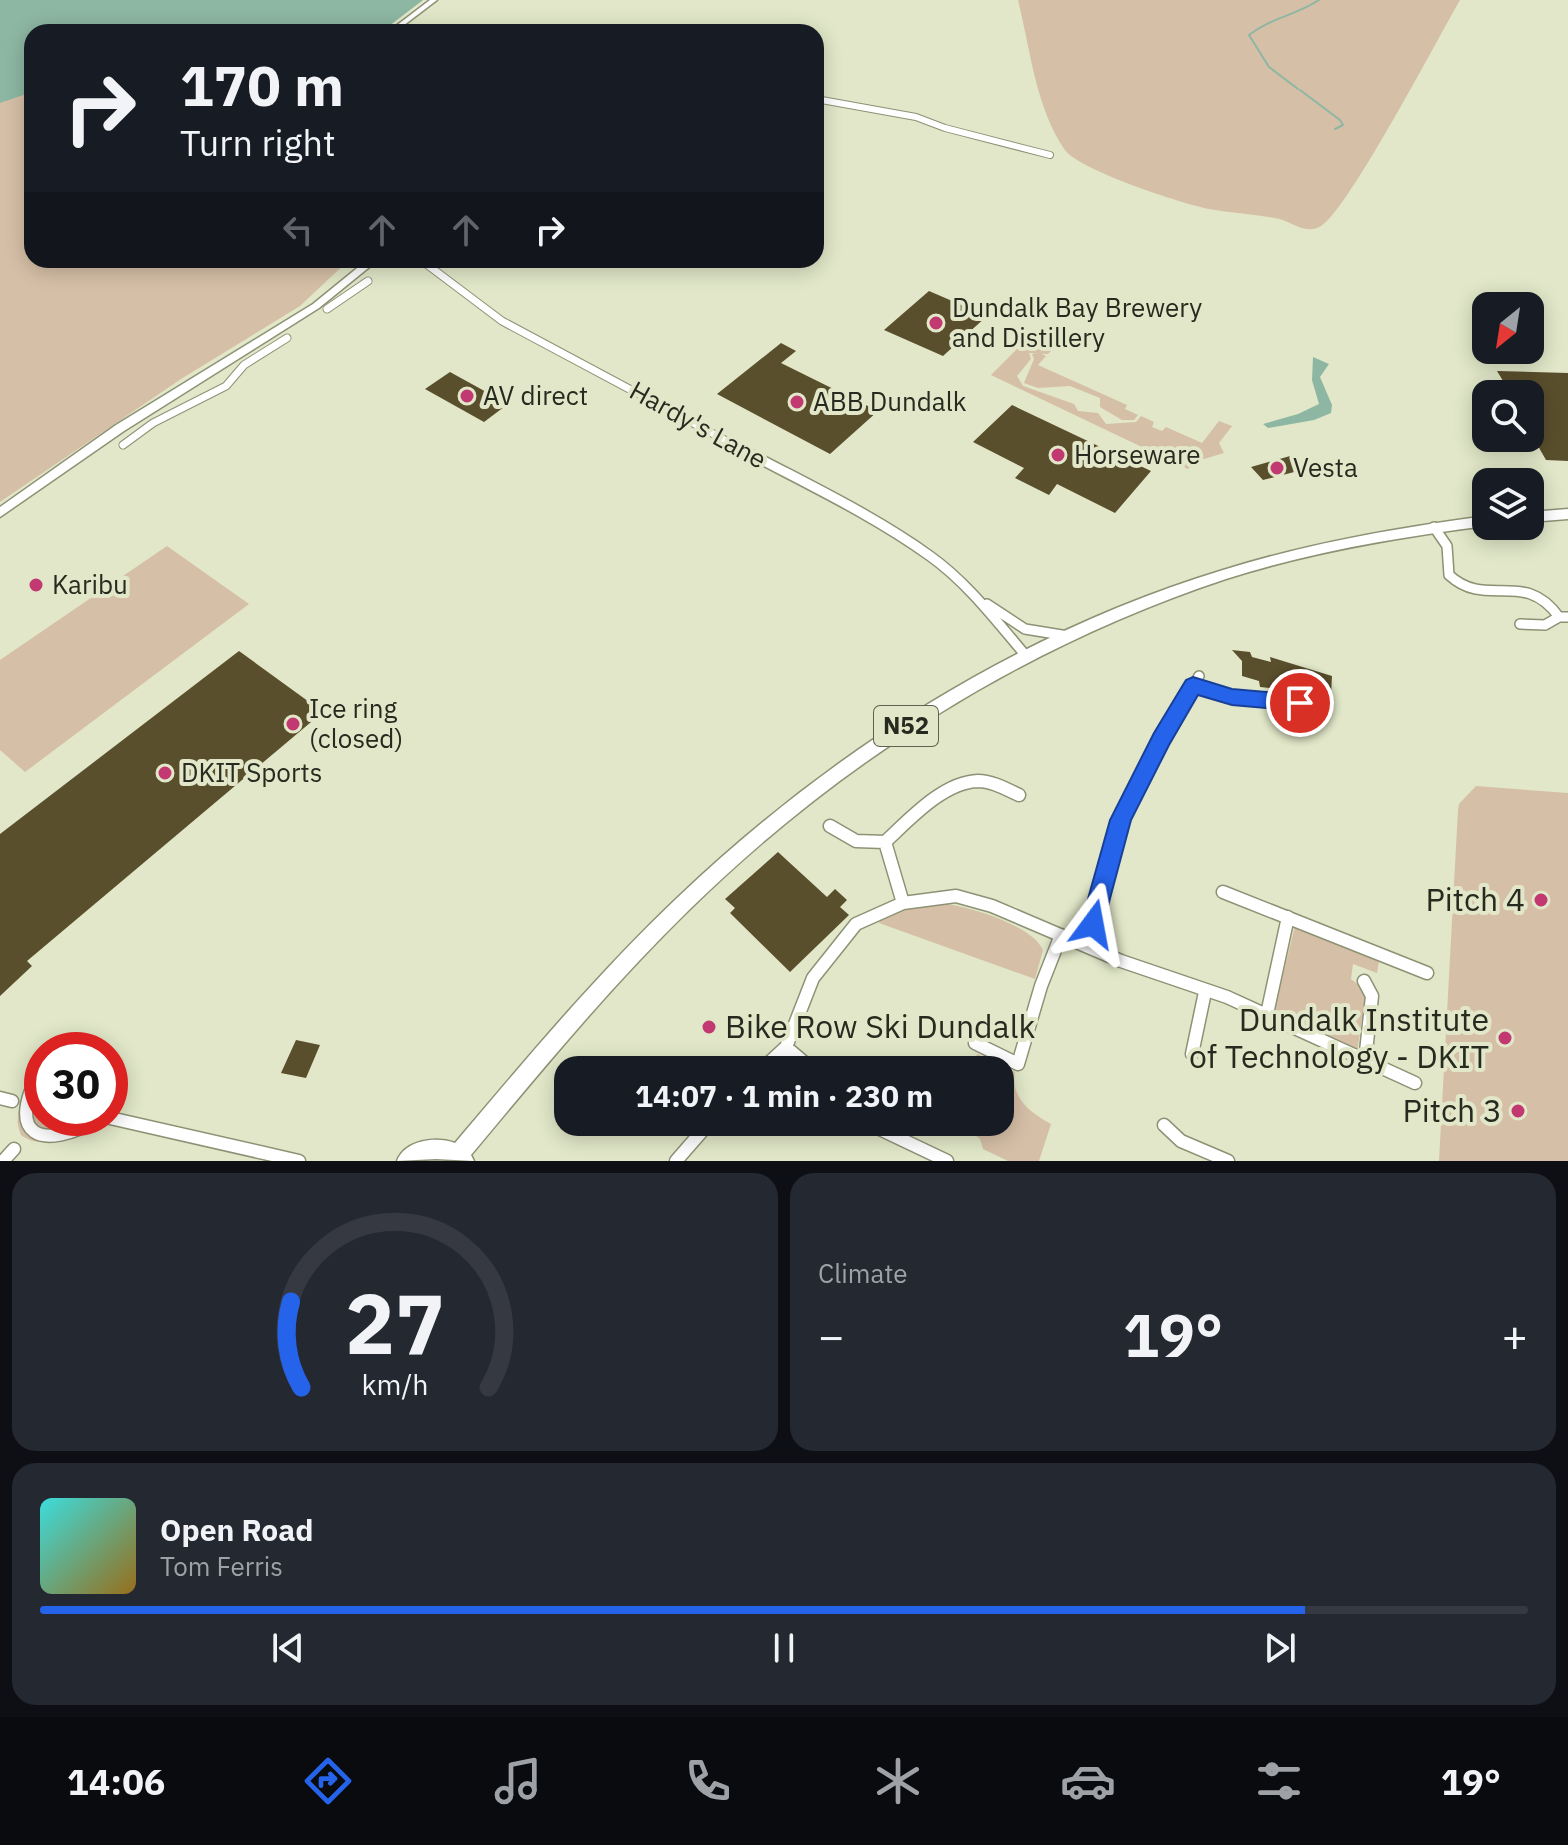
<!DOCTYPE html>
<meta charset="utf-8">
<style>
body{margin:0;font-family:"IBM Plex Sans",sans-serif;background:#242831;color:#f1f3f6;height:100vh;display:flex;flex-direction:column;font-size:30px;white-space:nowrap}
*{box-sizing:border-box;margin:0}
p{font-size:26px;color:#9ea1a6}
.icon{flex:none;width:44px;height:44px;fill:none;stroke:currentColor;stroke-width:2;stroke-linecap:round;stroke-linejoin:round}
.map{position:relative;height:1161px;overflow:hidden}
.panel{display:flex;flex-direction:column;gap:12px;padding:12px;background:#0d0f14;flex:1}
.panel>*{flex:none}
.hud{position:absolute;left:24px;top:24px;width:800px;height:244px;border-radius:24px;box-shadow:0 4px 20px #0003;background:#171b24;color:#f1f3f6;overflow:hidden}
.needle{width:52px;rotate:210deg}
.buttons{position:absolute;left:1472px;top:292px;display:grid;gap:16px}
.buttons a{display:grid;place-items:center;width:72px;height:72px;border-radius:16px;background:#171b24;box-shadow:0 4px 20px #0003;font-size:40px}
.speed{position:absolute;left:24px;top:1032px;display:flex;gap:16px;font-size:40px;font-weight:700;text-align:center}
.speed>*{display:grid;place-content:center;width:104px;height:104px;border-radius:50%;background:#171b24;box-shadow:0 4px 20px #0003;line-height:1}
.speed .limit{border:12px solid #d22;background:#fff;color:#111}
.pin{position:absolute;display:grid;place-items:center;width:68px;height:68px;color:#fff;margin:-34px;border:4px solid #fff;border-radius:50%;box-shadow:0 2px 8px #0007}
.me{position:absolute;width:88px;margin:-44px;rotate:13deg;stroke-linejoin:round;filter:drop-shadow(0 0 6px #0008)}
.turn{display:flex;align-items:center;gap:28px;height:168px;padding:0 24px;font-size:36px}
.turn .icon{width:104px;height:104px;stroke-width:2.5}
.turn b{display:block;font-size:56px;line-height:68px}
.lanes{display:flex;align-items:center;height:76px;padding:0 24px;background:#0003;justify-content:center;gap:40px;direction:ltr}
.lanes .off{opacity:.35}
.big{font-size:60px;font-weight:700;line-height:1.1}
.panel .card{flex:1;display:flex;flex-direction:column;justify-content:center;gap:12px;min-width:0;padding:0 28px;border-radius:24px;background:#242831}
.panel .dial{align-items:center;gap:0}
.dial svg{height:208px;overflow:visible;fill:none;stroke:#363941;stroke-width:7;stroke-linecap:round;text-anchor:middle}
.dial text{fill:#f1f3f6;stroke:none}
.song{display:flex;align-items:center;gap:24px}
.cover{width:96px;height:96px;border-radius:12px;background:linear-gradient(135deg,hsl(180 70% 55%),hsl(40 70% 35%))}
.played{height:8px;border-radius:4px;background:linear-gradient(90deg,#2563eb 85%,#363941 85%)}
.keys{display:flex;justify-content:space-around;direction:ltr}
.heat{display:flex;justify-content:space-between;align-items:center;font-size:44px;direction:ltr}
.panel .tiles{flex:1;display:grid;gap:12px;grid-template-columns:1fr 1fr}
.card:last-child{grid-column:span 2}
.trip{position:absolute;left:554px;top:1056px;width:460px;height:80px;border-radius:24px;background:#171b24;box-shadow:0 4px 20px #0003;font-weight:700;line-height:80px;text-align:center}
.menu{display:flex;height:128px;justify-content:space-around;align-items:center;background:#090b0e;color:#9ea1a6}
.menu .icon{width:56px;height:56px}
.menu .current{color:#2563eb}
.menu b{font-size:36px;color:#f1f3f6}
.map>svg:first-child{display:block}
.green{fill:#d6bfa7}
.water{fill:#8db7a3}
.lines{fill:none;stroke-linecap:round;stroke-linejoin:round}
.stream{stroke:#8db7a3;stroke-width:2}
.building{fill:#5a4f2c}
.minor-far3-casing{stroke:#8d9275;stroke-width:8}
.minor-far2-casing{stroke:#8d9275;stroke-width:9}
.minor-far1-casing{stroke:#8d9275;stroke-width:12}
.minor-casing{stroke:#8d9275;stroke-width:15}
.secondary-casing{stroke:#8d9275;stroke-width:3}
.primary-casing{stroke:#8d9275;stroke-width:3}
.minor-far3{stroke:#fff;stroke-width:6}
.minor-far2{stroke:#fff;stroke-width:7}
.minor-far1{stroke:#fff;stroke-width:9}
.minor{stroke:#fff;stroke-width:12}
.secondary{fill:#fff;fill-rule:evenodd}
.primary{fill:#fff;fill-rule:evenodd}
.route{fill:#2563eb;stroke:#184099;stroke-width:2}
.poi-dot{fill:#c23871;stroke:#e1e7c8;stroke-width:3}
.labels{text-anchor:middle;stroke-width:8;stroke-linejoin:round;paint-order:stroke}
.shield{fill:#e1e7c8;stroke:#5f6351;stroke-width:2}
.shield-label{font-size:24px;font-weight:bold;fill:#272a1e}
.poi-label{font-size:26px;fill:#272a1e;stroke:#e1e7c8;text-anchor:start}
.street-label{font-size:26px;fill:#272a1e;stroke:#e1e7c8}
.near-poi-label{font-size:32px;fill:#272a1e;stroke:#e1e7c8;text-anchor:end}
</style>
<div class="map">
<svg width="1568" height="1161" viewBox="0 0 1568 1161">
<rect width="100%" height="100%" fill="#e1e7c8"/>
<path class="green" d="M 0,0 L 423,0 L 381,32 L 32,32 L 32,260 L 349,260 L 300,306 L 181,379 L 0,502 Z
M 1018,0 L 1460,0 C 1438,38 1348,210 1321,226 C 1304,236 1291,220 1275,218 C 1253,214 1231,213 1209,209 C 1183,204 1079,170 1065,150 C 1036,109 1030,48 1018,0 Z
M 1027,339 L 1051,351 L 1048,354 L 1029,353 L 1031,359 L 1017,376 L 1023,386 L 1074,404 L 1078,411 L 1098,413 L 1106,424 L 1136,422 L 1141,416 L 1154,422 L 1152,427 L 1162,431 L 1166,427 L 1202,443 L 1219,421 L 1232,426 L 1219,443 L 1224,453 L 1194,462 L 1188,469 L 991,375 Z
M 1040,353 L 1046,356 L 1038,365 L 1127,405 L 1125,409 L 1138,415 L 1134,420 L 1122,420 L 1100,407 L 1100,398 L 1070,386 L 1038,388 L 1024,383 L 1034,359 L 1032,354 Z
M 167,546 L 249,604 L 25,772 L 0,750 L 0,660 Z
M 1476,786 L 1568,793 L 1568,1161 L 1439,1161 L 1458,810 L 1459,804 Z
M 946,904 C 971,907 1033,926 1043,950 L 1035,979 L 879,923 L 881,919 L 908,908 Z
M 1295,926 L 1379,961 L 1377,973 L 1353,964 L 1351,979 L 1365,990 L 1365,997 L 1357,1053 L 1273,1015 Z
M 977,1054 L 1015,1072 C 1010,1098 1031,1113 1051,1124 L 1039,1161 L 1008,1161 L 983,1149 L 980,1139 L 969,1131 L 971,1122 L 1000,1122 L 1000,1070 L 972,1070 Z
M 42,1079 L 42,1118 L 82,1118 C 67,1136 42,1151 21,1135 C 11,1112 25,1094 42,1079 Z"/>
<path class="water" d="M 0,0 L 423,0 L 381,32 L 32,32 L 32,92 L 0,103 Z
M 1313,357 L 1329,364 L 1320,377 L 1332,405 L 1331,413 L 1314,420 L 1268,428 L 1263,424 L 1298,414 L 1319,404 L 1312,380 Z"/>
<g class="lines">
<path class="stream" d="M 1298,89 L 1269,67 L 1249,35 C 1270,18 1297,15 1319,0
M 1300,90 L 1340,120 L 1343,125 L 1335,129"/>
</g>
<path class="building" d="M 929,291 L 987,316 L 943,356 L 884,330 Z
M 781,343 L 796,351 L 781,363 L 878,411 L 830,454 L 717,394 Z
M 1497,371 L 1568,373 L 1568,461 L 1546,460 L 1538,446 L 1522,446 L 1517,438 L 1530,438 L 1530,394 L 1511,394 Z
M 450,372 L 508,404 L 484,422 L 425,389 Z
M 1012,405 L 1151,471 L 1115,513 L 1057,484 L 1049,495 L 1015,478 L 1024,468 L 973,442 Z
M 1290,456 L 1302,470 L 1263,480 L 1251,467 Z
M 1232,650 L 1250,652 L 1252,657 L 1271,662 L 1270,657 L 1332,676 L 1331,695 L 1260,687 L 1259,681 L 1242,676 L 1242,661 Z
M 239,651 L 323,712 L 27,961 L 32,966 L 0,996 L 0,834 Z
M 778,852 L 827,897 L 835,889 L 847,900 L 840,907 L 849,915 L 790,972 L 730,913 L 735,908 L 725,899 Z
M 296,1040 L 320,1045 L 306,1078 L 281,1073 Z"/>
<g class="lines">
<g class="minor-far3-casing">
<path id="minor-far3" d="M 816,99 L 916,117 L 945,128 L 1050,155"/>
</g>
<g class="minor-far2-casing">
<path id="minor-far2" d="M 421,260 L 502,321 L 736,446
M 484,260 L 491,262
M 534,260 L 556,263 L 565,260
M 327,309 L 368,281
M 123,445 L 153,423 L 226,386 L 244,365 L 287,338"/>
</g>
<g class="minor-far1-casing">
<path id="minor-far1" d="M 732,444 C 798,480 869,512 930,556 C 968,583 997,622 1027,657
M 1434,527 L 1447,546 L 1449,575 C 1487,610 1524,568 1559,617
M 987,604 L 1025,629 L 1068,636
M 1520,624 L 1545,625 L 1559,617 L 1568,617
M 1193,685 L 1232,697 L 1316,705
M 1148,762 L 1199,676"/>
</g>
<g class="minor-casing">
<path id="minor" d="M 830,826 L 856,841 L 885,842
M 1223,892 L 1427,973
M 903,903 L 885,842 C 909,820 943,782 978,781 C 992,781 1006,789 1019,795
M 1088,946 L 1115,836 L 1149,760
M 1364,981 L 1372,996 L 1365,1061
M 1267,1014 L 1288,917
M 975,1043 L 1018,1064 L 1041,986 L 1061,935
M 786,1047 L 813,1070
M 1192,1054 L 1205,992
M 42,1068 C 3,1136 41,1153 100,1118
M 761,1070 L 786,1047 L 813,978 L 856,924 L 903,903 L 956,896 L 992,906 L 1121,961 L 1227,997 L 1415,1083
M 0,1098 L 12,1101
M 110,1118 L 299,1161
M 865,1122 L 947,1161
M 1164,1125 L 1181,1141 L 1228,1161
M 3,1161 L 14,1149
M 676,1161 L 710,1122"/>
</g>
<g class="secondary-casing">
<path id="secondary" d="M 430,0 L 437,0 L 395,32 L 388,32 Z
M 367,260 L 378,260 L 319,308 L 124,431 L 0,517 L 0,507 L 116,425 L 313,304 Z"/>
</g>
<g class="primary-casing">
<path id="primary" d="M 1568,509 L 1568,519 L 1530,522 L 1530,512 Z
M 1486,516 L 1486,526 C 1399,537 1310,552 1226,579 C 1024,646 841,761 689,910 C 611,986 541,1071 471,1155 L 474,1161 L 436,1159 L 397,1161 C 405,1140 436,1136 455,1143 C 526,1059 597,974 677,898 C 831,751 1019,632 1223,570 C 1309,543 1397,528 1486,516 Z"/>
</g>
<use href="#minor-far3" class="minor-far3"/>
<use href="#minor-far2" class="minor-far2"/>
<use href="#minor-far1" class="minor-far1"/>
<use href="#minor" class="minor"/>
<use href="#secondary" class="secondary"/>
<use href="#primary" class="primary"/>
</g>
<path class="route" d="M 1193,677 L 1232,689 L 1300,695 L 1307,697 L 1310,703 L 1307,709 L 1300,711 L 1232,705 L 1198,695 L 1169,745 L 1131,820 L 1101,932 L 1093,935 L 1085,932 L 1081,924 L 1110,820 L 1154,733 L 1186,680 Z"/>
<g class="poi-dot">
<circle cx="936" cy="323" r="8"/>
<circle cx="467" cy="396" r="8"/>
<circle cx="797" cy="402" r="8"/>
<circle cx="1058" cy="455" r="8"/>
<circle cx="1277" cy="468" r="8"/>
<circle cx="36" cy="585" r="8"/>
<circle cx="293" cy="724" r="8"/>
<circle cx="165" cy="773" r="8"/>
<circle cx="1541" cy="900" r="8"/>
<circle cx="709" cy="1027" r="8"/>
<circle cx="1505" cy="1038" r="8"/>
<circle cx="1518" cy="1111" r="8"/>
</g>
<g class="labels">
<rect class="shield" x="874" y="706" width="64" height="40" rx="6"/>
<g class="shield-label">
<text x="906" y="734">N52</text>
</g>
<g class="poi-label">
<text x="952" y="317">Dundalk Bay Brewery<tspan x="952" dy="30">and Distillery</tspan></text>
<text x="483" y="405">AV direct</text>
<text x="813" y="411">ABB Dundalk</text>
<text x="1074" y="464">Horseware</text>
<text x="1293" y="477">Vesta</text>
<text x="52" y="594">Karibu</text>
<text x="309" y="718">Ice ring<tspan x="309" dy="30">(closed)</tspan></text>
<text x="181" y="782">DKIT Sports</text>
</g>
<g class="street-label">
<text transform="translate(698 425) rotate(29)" y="9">Hardy's Lane</text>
</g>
<g class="near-poi-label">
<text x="1525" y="911">Pitch 4</text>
<text x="1489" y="1031">Dundalk Institute<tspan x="1489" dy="37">of Technology - DKIT</tspan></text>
<text x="725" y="1038" text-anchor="start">Bike Row Ski Dundalk</text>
<text x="1502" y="1122">Pitch 3</text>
</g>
</g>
</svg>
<div class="buttons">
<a><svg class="needle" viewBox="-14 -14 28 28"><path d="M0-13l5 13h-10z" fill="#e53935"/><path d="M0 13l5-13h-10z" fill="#9ea1a6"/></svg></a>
<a><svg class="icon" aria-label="search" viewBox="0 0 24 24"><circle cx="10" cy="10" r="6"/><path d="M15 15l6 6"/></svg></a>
<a><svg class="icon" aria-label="layers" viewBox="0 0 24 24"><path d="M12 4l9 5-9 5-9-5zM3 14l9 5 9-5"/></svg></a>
</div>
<div class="speed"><div class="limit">30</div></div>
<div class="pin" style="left:1300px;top:703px;background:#d93025"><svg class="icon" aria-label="arrive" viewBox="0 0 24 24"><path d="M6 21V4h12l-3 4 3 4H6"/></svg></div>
<svg class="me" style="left:1093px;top:924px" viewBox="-20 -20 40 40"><path d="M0-17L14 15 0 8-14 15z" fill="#2563eb" stroke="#fff" stroke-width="4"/></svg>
<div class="trip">14:07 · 1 min · 230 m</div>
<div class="hud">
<div class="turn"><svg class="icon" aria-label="right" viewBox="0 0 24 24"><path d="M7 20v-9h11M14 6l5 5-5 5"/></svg><div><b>170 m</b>Turn right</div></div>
<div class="lanes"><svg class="icon off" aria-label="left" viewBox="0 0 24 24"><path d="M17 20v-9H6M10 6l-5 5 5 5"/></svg><svg class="icon off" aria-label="ahead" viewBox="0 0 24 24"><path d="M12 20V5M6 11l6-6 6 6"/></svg><svg class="icon off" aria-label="ahead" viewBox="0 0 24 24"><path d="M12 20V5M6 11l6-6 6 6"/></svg><svg class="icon" aria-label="right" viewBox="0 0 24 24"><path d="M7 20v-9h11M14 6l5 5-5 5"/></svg></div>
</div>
</div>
<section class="panel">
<div class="tiles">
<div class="card dial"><svg viewBox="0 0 100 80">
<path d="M14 69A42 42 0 1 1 86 69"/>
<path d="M14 69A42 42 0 0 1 10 36" stroke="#2563eb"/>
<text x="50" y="56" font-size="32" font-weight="700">27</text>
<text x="50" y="72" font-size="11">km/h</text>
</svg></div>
<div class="card"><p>Climate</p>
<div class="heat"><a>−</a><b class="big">19°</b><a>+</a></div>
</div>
<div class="card">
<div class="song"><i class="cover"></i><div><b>Open Road</b><p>Tom Ferris</p></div></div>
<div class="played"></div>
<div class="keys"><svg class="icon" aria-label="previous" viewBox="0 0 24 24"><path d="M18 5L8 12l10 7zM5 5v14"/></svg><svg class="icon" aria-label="pause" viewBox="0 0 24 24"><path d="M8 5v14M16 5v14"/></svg><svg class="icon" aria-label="next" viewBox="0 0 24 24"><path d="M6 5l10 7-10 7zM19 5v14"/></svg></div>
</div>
</div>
</section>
<nav class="menu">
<b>14:06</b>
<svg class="icon current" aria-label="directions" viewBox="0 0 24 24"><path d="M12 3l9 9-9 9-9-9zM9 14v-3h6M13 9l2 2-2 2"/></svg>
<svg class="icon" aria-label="music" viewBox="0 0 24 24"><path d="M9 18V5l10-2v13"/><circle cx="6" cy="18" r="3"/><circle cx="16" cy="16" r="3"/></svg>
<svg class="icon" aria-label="phone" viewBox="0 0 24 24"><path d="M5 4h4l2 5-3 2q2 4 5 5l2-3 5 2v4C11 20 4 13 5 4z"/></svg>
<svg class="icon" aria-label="climate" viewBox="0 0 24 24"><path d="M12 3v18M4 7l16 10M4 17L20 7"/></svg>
<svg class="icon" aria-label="car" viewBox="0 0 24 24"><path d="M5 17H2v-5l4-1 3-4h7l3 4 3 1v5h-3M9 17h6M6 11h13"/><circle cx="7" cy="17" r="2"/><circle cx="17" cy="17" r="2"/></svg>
<svg class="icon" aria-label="filters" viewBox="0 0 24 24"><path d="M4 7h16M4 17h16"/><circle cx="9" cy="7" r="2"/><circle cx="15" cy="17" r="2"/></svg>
<b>19°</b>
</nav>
